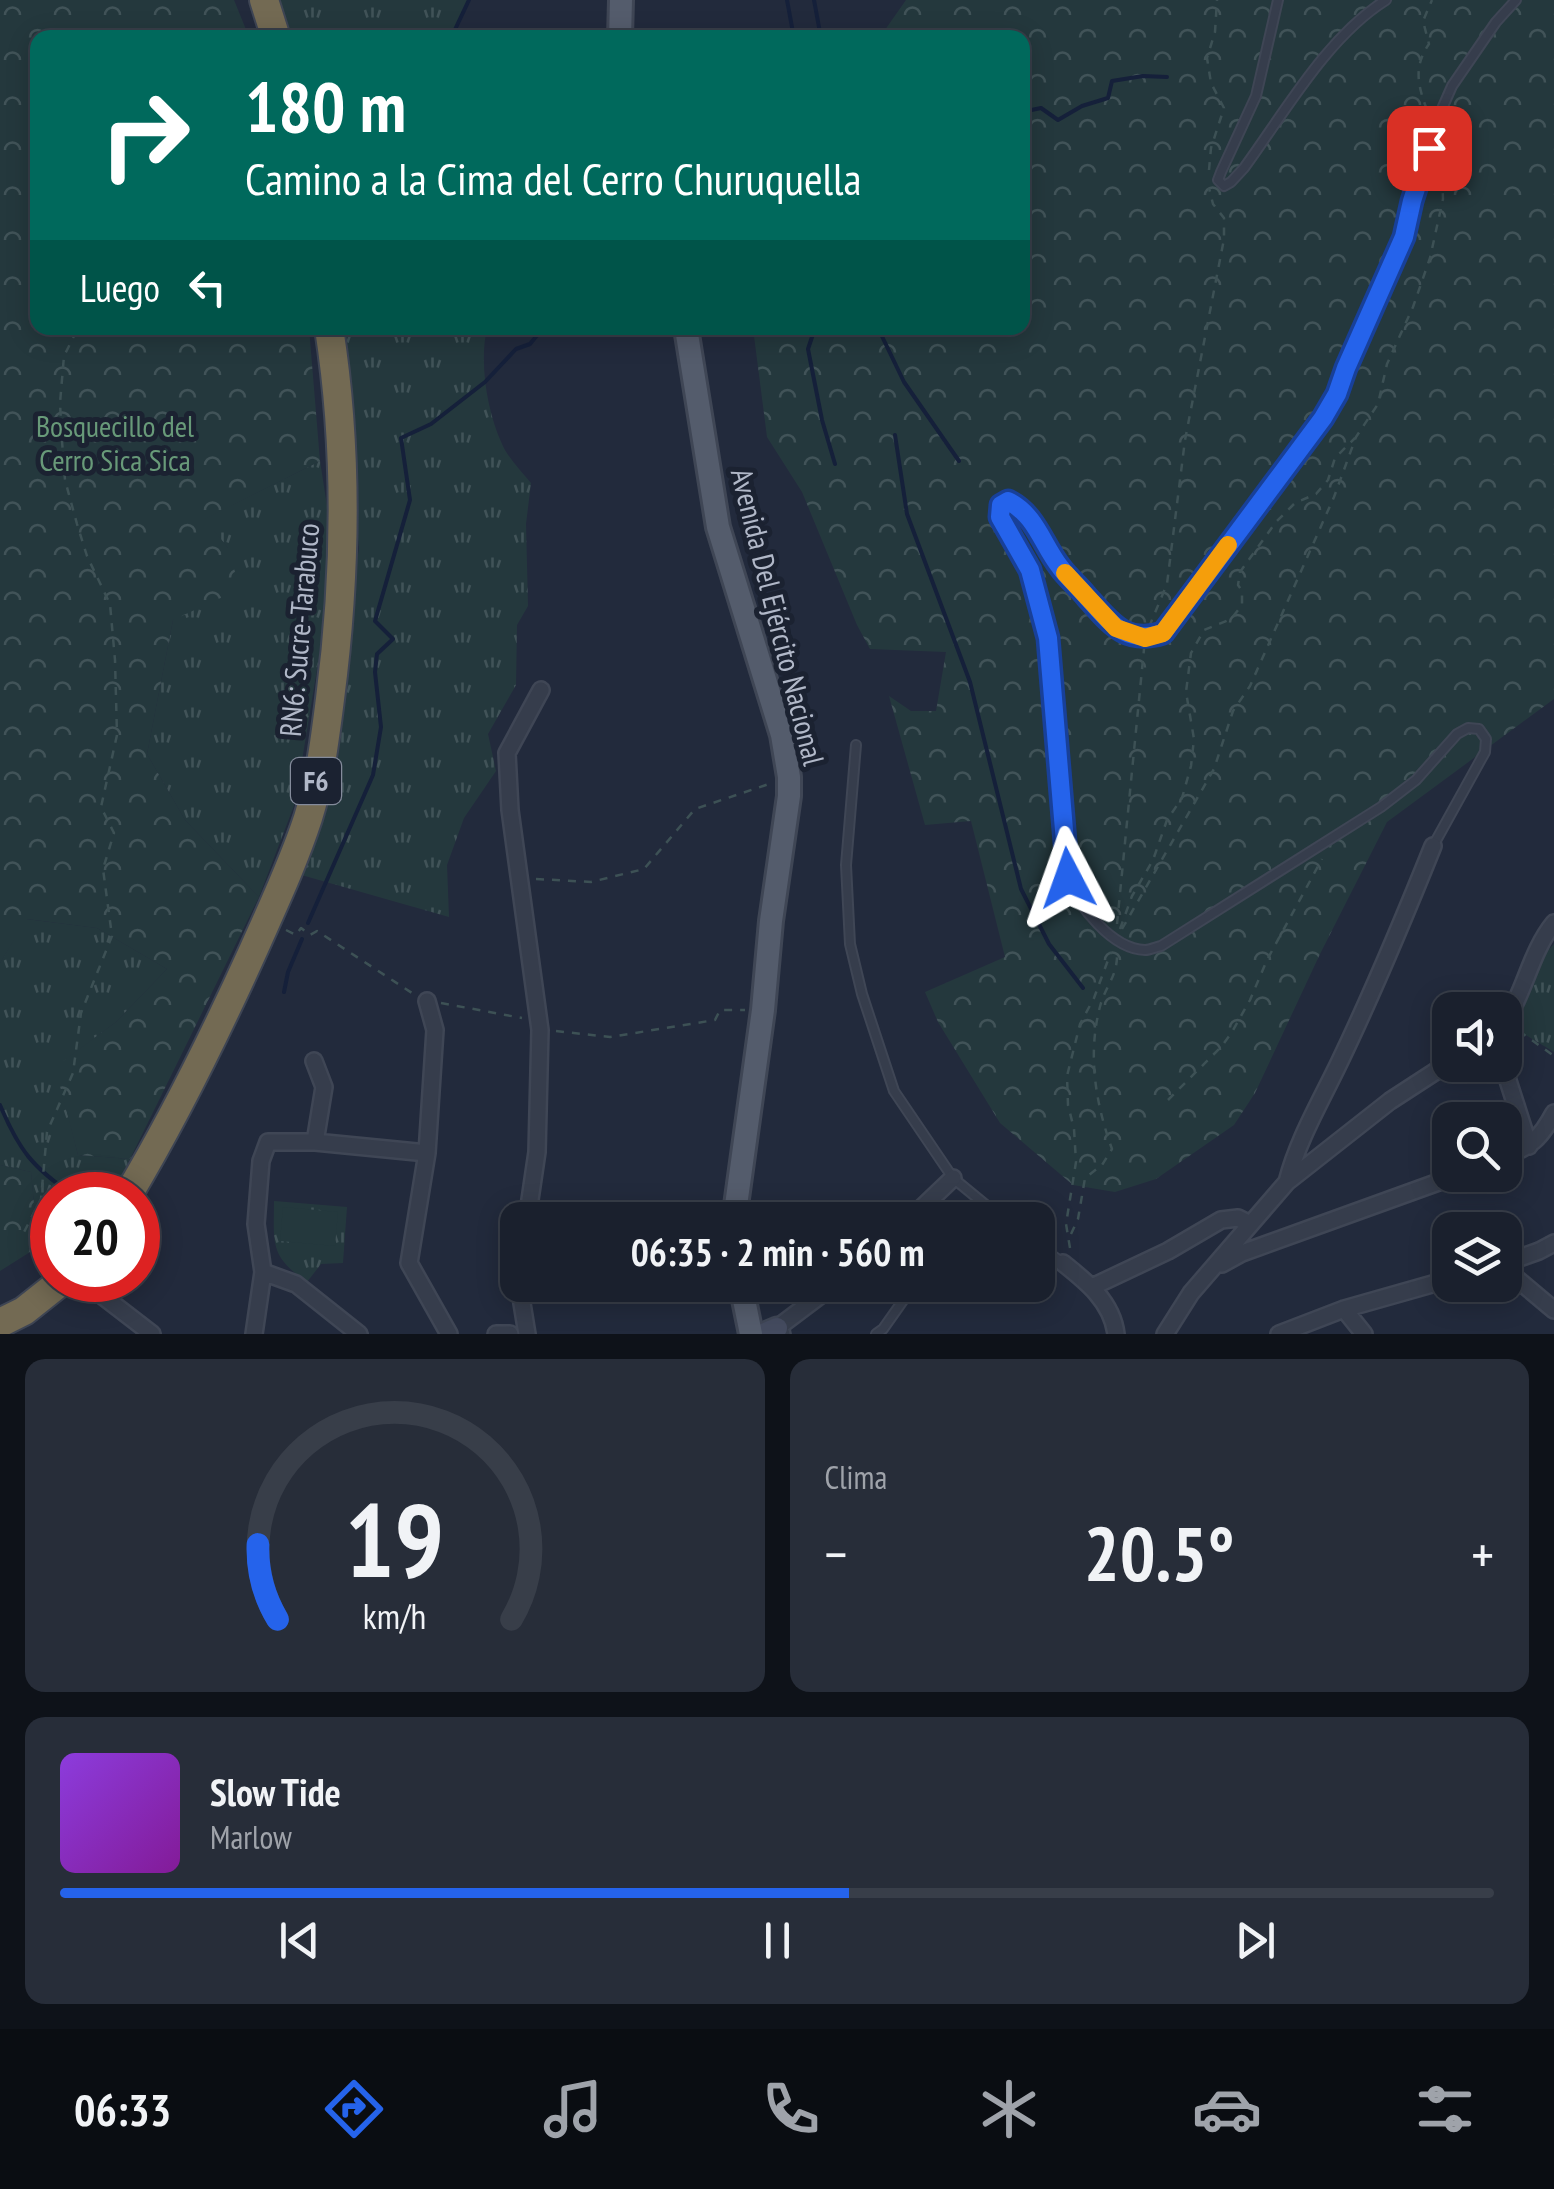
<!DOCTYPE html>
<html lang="es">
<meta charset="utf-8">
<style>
body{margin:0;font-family:"PT Sans Narrow",sans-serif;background:#272d39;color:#f1f3f6;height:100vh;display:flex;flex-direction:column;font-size:38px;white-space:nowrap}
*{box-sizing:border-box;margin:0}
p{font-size:32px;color:#9fa3aa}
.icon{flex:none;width:55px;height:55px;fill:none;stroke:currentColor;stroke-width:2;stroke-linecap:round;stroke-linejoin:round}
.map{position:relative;height:1334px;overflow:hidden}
.drawer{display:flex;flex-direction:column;gap:25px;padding:25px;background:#0e1219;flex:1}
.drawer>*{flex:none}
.hud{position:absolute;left:30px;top:30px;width:1000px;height:305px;border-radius:20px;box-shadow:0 5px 25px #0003,0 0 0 2px #383e49;background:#00695c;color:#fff;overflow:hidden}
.fabs{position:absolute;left:1432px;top:992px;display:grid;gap:20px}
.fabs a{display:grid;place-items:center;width:90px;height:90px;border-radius:20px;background:#1a202d;box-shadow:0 5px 25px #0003,0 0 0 2px #383e49;font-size:50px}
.speed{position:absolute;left:30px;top:1172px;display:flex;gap:20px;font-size:50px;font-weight:700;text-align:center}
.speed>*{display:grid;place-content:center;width:130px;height:130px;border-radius:50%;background:#1a202d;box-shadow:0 5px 25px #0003,0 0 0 2px #383e49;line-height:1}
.speed .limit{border:15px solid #d22;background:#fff;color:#111}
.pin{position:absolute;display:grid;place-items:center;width:85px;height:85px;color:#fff;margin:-42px;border-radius:20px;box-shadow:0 5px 15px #0006}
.me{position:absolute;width:110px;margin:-55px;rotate:356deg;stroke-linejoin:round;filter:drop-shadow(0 0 8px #0008)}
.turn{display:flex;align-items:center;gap:35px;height:210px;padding:0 50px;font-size:45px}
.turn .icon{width:130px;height:130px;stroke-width:2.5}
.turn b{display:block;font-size:70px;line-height:85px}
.then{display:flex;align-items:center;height:95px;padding:0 50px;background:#0003;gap:20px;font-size:38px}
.big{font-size:75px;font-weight:700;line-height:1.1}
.drawer .widget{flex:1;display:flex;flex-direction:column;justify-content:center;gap:15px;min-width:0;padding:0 35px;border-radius:20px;background:#272d39}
.drawer .dial{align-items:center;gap:0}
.dial svg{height:260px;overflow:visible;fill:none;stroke:#383e49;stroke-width:7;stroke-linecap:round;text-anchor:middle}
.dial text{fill:#f1f3f6;stroke:none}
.song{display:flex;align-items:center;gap:30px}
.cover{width:120px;height:120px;border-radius:15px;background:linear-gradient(135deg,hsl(270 70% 55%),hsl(290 70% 35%))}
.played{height:10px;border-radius:5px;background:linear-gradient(90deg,#2563eb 55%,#383e49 55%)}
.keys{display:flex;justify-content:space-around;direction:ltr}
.heat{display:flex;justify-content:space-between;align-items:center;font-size:55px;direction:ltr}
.drawer .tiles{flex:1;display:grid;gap:25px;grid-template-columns:1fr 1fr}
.widget:last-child{grid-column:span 2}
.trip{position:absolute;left:500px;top:1202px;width:555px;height:100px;border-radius:20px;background:#1a202d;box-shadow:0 5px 25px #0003,0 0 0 2px #383e49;font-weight:700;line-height:100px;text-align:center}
.tabs{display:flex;height:160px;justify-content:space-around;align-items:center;background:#0a0d12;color:#9fa3aa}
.tabs .icon{width:70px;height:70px}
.tabs .selected{color:#2563eb}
.tabs b{font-size:45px;color:#f1f3f6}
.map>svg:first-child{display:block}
.grass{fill:url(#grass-tufts)}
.forest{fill:url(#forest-crowns)}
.pitch{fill:#24383d}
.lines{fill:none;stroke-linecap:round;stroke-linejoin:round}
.stream{stroke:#15203a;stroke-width:4}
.lane-casing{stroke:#3f4655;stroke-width:12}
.street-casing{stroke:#3f4655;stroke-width:20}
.secondary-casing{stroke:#3f4655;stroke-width:25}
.primary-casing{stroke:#3f4655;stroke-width:28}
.highway-casing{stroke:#3e4554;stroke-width:32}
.path{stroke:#3d5155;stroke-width:2.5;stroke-dasharray:8 8;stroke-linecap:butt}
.lane{stroke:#363d4c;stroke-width:8}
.street{stroke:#363d4c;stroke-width:15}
.secondary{stroke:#444b5f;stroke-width:20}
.primary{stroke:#545c6c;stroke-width:22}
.highway{stroke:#736a53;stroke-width:28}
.route-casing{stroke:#184099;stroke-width:25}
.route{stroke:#2563eb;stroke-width:18}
.slow{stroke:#f59e0b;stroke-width:18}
.labels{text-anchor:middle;stroke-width:10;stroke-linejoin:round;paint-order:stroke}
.shield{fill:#1b2231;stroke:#848b9b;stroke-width:2.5}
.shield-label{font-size:28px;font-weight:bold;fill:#b1b8c8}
.park-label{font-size:30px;fill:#689a79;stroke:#1b2231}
.street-label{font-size:30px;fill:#b1b8c8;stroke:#1b2231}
</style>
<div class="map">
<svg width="1554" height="1334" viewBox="0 0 1554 1334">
<defs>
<pattern id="grass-tufts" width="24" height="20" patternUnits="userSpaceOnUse" patternTransform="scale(2.5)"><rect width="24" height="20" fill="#24383d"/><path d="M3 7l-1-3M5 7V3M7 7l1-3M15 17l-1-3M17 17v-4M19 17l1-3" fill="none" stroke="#415358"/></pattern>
<pattern id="forest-crowns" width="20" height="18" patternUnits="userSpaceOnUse" patternTransform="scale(2.5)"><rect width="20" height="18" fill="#24383d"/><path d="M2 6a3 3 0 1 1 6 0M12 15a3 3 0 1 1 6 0" fill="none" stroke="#415358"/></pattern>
</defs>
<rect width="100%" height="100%" fill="#222a3c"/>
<path class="grass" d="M 271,0 L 469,0 L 451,38 L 284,37 Z
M 336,328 L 487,328 C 479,363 487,411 502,444 C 508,458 521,471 531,483 L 526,524 L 528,606 L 517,625 L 516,685 L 488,734 L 496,771 L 464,818 L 447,865 L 449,917 L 298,874 L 344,655 L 359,548 Z
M 320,461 L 332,538 L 319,657 L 295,803 L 259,897 L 185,820 L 147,754 L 173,620 L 228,548 L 204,519 Z
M 26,919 L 97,928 L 167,969 L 116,1022 L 56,1067 L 78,1155 L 130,1159 L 112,1195 L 52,1195 L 52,1273 L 38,1247 L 31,1172 L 0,1165 L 0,963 Z
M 1554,944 L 1554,1052 L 1514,1028 L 1519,1008 L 1548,950 Z
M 274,1201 L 347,1207 L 343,1263 L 321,1264 L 307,1282 C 269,1256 274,1243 274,1201 Z"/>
<path class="forest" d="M 0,0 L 234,0 L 249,37 L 38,38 L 38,328 L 309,328 L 320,461 L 205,519 L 228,548 L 240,589 L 173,620 L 147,754 L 185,820 L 259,897 L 130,1159 L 78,1155 L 55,1067 L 116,1022 L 167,969 L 97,928 L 27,919 L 0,963 Z
M 906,0 L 1554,0 L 1554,699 L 1387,822 L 1320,954 L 1255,1093 L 1234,1125 L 1156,1179 L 1115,1192 L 1073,1185 L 1000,1123 L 938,1022 L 925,992 L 1005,957 L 971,821 L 925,825 L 889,696 L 911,711 L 936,711 L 946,652 L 870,649 L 857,625 L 802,492 L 767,437 L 753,328 L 1022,328 L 1022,38 L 880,37 Z
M 0,1165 L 31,1172 L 38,1247 L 0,1271 Z"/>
<path class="pitch" d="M 283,1207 L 338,1212 L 335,1246 L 280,1241 Z"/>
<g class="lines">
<path class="stream" d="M 787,0 L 794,38
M 814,0 L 821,38
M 451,38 L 469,0
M 1022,112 L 1041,108 L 1058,120 L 1082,106 L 1108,98 L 1112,81 L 1143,76 L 1167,77
M 815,328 L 808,349 L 822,420 L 835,464
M 878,328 L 904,382 L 959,461
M 895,435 L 907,514 L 970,682 L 1021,889 L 1049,944 L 1083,988
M 308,923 L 373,775 L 381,727 L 375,672 L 377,654 L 393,639 L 375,621 L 410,500 L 401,438 L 431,424 L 485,382 L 516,349 L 530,344 L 543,328
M 284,992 L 288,972 L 302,939
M 0,1105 C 19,1150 32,1167 73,1195"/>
<g class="lane-casing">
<path id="lane" d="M 1278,0 L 1256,96 L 1221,172 L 1218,180 L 1224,186 L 1231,182 L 1244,168 C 1285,112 1327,37 1386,0
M 856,745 L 846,865 L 850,944 L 862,994 L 894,1091 L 953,1178 L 1004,1220
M 1433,846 L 1485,752 L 1486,739 L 1479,729 L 1468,728 L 1457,734 L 1416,780 L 1381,807 L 1161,946 C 1156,947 1150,950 1145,950 C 1112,949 1078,906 1068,878 L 1048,637 L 1030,570 L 1000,517 L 1001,505 L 1008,501 C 1036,515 1042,544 1060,567 C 1074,586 1112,629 1133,636 C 1144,639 1152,636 1163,633 L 1323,418 L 1337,394 L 1404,237 L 1434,127 L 1452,86 L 1496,22 L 1516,0
M 1038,1245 L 1063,1263
M 876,1334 L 883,1329 L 914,1285"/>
</g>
<g class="street-casing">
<path id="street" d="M 427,1001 L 435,1030 L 427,1153 L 409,1263 L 449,1334
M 1505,1022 C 1525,991 1531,951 1554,923
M 314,1061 L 324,1087 L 315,1142
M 1503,1065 L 1529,1146
M 1505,1157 C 1532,1145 1540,1139 1554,1113
M 1287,1182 C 1298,1139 1321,1101 1340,1061 C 1374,990 1404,918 1433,846
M 527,1220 L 537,1152 L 540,1030 L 510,810 L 507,753 L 541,690
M 909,1220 L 953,1178
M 1063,1263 C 1087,1282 1112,1302 1116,1334
M 1505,1263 L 1539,1251 L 1554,1243
M 1222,1264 L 1242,1253 L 1458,1175
M 1505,1269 L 1554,1310
M 263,1272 L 296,1284 L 359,1334
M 82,1280 L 152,1334
M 519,1285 L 527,1334
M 1092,1287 L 1168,1251 L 1221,1220 L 1238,1218 L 1250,1224
M 1344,1309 L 1364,1334
M 254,1334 L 263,1272 L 256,1224 L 261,1161 L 268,1142 L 315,1142 L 427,1153
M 496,1334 L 510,1334
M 782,1334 L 777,1328 L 834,1285
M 1165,1334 L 1191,1293 L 1287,1182 L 1390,1101 L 1450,1062
M 1279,1334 L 1344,1309 L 1450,1279"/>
</g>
<g class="secondary-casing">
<path id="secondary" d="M 763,1334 L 777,1328"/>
</g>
<g class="primary-casing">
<path id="primary" d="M 620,38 L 621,0
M 686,328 L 718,527 L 782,735 L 789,777 L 789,796 L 771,921 L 763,1010 L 734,1220
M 741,1285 L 751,1334"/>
</g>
<g class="highway-casing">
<path id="highway" d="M 264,0 L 276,38
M 128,1195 C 175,1116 215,1035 253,951 C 272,908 293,864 308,818 C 320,780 325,738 330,699 C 346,576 348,450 329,328
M 0,1323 L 24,1311 L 63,1280"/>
</g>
<path class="path" d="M 1427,110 C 1418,86 1413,67 1429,44 L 1423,21 L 1432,0
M 1209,170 L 1211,148 L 1224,108 L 1211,83 L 1207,58 L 1215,32 L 1217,0
M 1149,627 L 1167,584 L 1185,440 L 1224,239 L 1224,218 L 1213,204 L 1209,188
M 536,879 L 591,882 L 644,869 L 695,809 L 769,784
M 1117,924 L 1144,649
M 1120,929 L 1132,896 L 1153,860 L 1167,820 L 1182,798 L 1191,766 L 1194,739 L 1186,692 L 1191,653 L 1204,630 L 1231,619 L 1242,605 L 1242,591 L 1238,585 L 1240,572 L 1276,522 L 1295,503 L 1316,494 L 1328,480 L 1335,458 L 1355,438
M 1122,929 L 1214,769 L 1233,711 L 1250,686 L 1334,497 L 1356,437 L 1378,404 L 1387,364 L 1413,307 L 1430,258 L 1443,199 L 1441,144
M 286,930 L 296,935 L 301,928 L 310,935 L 317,931 L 415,995
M 441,1003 L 522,1018
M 556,1031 L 610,1037 L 715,1020 L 720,1010 L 745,1010
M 1519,1031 L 1554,1056
M 1168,1100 L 1222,1046 L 1232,1032 L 1250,1000 L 1267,960 L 1322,859
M 1071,1234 L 1078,1219 L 1085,1178 L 1102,1165 L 1112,1149 C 1095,1102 1087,1052 1101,1003 C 1108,982 1118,975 1117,951
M 52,1238 L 23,1234 L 41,1199 L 47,1132 L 73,1073 L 81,1013 L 112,936 L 103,869 L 114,833 L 101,807 L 117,735 L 115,660 L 110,604 L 87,556 L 77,524 L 65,480 L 62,441 L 60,403 L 64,356 L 78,328
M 1070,1248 L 1066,1224 L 1076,1162 L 1074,1129 L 1068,1105 L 1067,1076 L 1080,1024 L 1094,998 L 1111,952"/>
<use href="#lane" class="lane"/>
<use href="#street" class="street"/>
<use href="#secondary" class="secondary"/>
<use href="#primary" class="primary"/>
<use href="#highway" class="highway"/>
</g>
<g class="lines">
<g class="route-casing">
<path id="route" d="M 1068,878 L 1048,638 L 1030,570 L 1000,517 L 1001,505 L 1008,501 C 1036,515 1042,544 1060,567 C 1067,577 1078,586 1086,596 C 1110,622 1124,645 1163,633 L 1323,418 L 1337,394 L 1346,368 L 1404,237 L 1412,201 L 1429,148"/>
</g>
<use href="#route" class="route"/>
<path class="slow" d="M 1065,573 L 1116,628 L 1145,638 L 1163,633 L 1228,545"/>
</g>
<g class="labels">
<rect class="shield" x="291" y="758" width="50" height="46" rx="8"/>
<g class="shield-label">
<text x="316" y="791">F6</text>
</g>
<g class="park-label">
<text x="115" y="437">Bosquecillo del<tspan x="115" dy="34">Cerro Sica Sica</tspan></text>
</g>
<g class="street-label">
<text transform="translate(777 617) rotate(76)" y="10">Avenida Del Ejército Nacional</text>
<text transform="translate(300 630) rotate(-85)" y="10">RN6: Sucre-Tarabuco</text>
</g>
</g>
</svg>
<div class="fabs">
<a><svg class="icon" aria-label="sound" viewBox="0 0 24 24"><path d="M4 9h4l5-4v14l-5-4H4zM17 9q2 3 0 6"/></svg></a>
<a><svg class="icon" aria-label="search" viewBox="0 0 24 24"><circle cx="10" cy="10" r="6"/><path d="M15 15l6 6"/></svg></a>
<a><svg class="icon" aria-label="layers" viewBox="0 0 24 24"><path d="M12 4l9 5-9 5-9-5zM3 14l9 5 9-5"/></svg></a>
</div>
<div class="speed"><div class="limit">20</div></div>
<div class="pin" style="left:1429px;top:148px;background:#d93025"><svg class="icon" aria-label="arrive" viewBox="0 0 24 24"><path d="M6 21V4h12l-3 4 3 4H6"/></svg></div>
<svg class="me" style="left:1068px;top:878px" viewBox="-20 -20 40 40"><path d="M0-17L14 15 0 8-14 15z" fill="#2563eb" stroke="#fff" stroke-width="4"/></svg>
<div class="trip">06:35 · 2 min · 560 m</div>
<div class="hud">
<div class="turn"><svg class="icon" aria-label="right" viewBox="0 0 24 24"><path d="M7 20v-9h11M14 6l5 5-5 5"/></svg><div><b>180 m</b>Camino a la Cima del Cerro Churuquella</div></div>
<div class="then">Luego<svg class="icon" aria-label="left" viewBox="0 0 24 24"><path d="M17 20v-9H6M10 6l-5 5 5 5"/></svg></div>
</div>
</div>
<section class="drawer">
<div class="tiles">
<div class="widget dial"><svg viewBox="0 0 100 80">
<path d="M14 69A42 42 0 1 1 86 69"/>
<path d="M14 69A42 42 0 0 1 8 46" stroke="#2563eb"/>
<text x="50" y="56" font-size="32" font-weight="700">19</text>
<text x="50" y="72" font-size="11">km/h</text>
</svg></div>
<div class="widget"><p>Clima</p>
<div class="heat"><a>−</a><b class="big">20.5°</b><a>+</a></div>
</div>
<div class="widget">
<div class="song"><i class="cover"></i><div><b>Slow Tide</b><p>Marlow</p></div></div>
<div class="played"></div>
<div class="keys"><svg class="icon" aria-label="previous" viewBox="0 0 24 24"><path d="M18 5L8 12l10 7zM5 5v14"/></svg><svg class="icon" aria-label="pause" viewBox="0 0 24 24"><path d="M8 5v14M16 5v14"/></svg><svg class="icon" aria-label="next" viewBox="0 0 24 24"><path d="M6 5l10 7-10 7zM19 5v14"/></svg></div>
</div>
</div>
</section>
<nav class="tabs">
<b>06:33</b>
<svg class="icon selected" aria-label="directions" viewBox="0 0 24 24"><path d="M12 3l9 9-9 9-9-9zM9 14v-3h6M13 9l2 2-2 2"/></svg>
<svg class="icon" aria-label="music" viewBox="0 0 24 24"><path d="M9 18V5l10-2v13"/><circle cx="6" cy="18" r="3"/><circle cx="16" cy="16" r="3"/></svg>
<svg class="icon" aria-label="phone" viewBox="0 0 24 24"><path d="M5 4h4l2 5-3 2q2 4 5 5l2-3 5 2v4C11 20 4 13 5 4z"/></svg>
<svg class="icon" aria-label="climate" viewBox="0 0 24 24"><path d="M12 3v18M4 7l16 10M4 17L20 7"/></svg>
<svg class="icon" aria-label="car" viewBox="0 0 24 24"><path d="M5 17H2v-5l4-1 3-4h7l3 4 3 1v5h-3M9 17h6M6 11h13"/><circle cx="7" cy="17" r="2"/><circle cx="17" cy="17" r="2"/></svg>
<svg class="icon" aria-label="filters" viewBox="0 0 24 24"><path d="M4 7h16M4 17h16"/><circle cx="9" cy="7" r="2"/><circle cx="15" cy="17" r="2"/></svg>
</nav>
